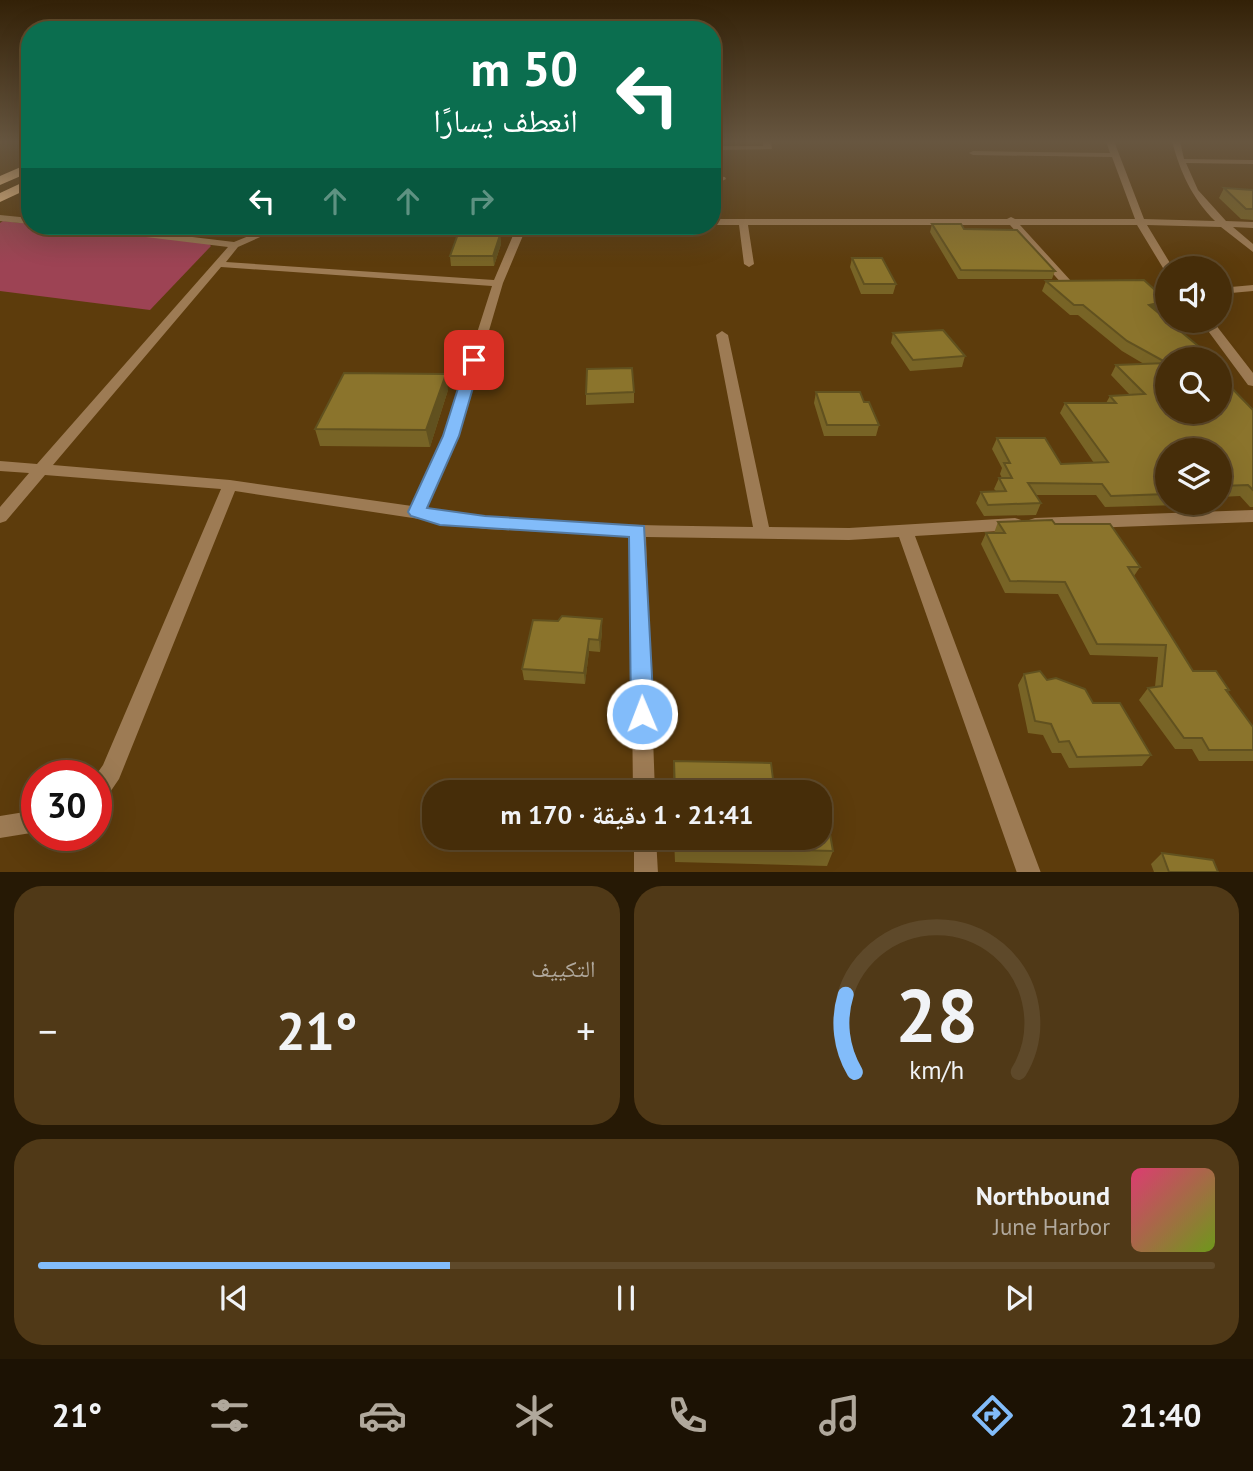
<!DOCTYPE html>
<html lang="ar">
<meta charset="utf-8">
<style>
body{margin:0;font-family:"PT Sans","Noto Naskh Arabic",sans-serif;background:#503917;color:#f1f3f6;direction:rtl;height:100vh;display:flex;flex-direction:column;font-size:26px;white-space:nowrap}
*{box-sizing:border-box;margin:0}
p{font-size:23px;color:#b0a89c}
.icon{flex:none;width:38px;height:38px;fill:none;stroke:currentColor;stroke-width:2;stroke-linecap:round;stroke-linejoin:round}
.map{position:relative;height:872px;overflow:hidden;direction:ltr}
.side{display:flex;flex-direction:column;gap:14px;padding:14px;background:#261905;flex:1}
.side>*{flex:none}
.hud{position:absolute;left:21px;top:21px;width:700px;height:214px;border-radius:28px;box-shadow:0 7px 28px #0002,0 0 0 2px #5e492a;direction:rtl;background:#0b6e4f;color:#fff;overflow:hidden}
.controls{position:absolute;left:1155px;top:256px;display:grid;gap:14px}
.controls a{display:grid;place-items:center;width:77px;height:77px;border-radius:50%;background:#462d09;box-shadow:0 7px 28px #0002,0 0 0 2px #5e492a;font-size:35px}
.speed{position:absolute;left:21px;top:760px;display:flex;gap:14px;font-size:35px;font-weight:700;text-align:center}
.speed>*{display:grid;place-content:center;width:91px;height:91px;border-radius:50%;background:#462d09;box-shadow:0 7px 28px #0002,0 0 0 2px #5e492a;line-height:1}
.speed .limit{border:10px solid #d22;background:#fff;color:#111}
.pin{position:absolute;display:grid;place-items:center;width:60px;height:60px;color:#fff;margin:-30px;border-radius:14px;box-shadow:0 4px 10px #0006}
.me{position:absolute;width:77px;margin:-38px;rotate:359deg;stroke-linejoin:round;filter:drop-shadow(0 0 5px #0008)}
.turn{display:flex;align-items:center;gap:24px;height:147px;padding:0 28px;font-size:32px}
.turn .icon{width:91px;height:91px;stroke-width:2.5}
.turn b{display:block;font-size:49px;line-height:60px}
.lanes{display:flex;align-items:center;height:66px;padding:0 28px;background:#0003;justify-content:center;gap:35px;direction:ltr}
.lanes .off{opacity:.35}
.big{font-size:52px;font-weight:700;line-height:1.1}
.side .tile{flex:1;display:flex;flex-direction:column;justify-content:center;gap:10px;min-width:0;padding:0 24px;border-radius:28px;background:#503917}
.side .dial{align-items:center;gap:0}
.dial svg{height:182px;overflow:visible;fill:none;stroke:#5e492a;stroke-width:7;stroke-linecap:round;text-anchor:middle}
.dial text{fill:#f1f3f6;stroke:none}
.song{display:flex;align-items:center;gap:21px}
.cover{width:84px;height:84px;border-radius:10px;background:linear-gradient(135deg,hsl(340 70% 55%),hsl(80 70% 35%))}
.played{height:7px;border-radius:4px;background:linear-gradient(90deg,#82bcfa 35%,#5e492a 35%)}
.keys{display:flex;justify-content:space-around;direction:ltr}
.heat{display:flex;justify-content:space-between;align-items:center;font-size:38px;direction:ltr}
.side .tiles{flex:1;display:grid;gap:14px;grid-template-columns:1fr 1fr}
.tile:last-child{grid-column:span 2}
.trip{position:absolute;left:422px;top:780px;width:410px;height:70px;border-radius:28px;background:#462d09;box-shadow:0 7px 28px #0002,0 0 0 2px #5e492a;font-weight:700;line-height:70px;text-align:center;direction:rtl}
.tabs{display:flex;height:112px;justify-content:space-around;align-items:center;background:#1c1204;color:#b0a89c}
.tabs .icon{width:49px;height:49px}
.tabs .selected{color:#82bcfa}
.tabs b{font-size:32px;color:#f1f3f6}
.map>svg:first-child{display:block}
.green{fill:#9d4354}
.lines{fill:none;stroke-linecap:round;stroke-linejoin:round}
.street{fill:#9d7b54;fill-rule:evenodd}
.highway{fill:#fdcd93;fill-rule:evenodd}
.wall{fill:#786426}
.shaded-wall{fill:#61511f}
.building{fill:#8b742c;stroke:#61511f;stroke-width:2}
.route{fill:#82bcfa;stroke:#547aa2;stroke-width:2}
</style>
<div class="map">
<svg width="1253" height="873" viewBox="0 0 1253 873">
<rect width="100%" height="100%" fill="#5d3c0c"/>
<path class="green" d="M 3,221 L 208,243 L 211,246 L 150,310 L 0,291 L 0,223 Z"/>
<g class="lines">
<path class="street" d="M 763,141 L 771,141 L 772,149 L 712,150 L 712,146 L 763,146 Z
M 1106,141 L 1114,141 L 1144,219 L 1215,221 C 1192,198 1180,172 1172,141 L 1180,141 L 1184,159 L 1253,160 L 1253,164 L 1186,163 L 1198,190 L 1226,221 L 1253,222 L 1253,228 L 1233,227 L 1253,244 L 1253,252 L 1221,227 L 1147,225 L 1173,268 L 1167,268 L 1167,271 L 1163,268 L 1137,225 L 1020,225 L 1071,281 L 1072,283 L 1067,286 L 1063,285 L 1010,225 L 748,225 L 754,264 L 749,267 L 744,264 L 739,225 L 717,225 L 712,222 L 717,219 L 1007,219 L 1011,217 L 1015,219 L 1135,219 L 1112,157 L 973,155 L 969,153 L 973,151 L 1110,153 Z
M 712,176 L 725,177 L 726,179 L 722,181 L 712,181 Z
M 0,215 L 30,218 L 30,224 L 0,221 Z
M 75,226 L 101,226 L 234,242 L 273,226 L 285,226 L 238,247 L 226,262 L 494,280 L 517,226 L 527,226 L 503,283 L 458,436 L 427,508 C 534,525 644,525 753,527 L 716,335 L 722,331 L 728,335 L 769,527 L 849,528 L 1015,518 L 1021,520 L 1023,524 L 1021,528 L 1015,530 L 915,536 L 1041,873 L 1017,873 L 899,537 L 849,540 L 646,537 L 655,793 L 633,793 L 630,536 L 485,529 L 235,491 L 119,779 L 104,801 L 96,804 L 96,775 L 103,765 L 221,489 L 45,475 L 6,521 L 0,523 L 0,507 L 29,473 L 0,471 L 0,461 L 37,464 L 228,247 L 80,229 ZM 221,267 L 492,286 L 444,436 L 412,506 L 230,480 L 53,465 Z
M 1253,285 L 1253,291 L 1220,294 L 1220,288 Z
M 1200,320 L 1212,320 L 1253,373 L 1253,386 L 1248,385 Z
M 1253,510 L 1253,522 L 1035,530 L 1029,528 L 1027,524 L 1029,520 L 1035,518 Z
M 37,810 L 37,832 L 0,838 L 0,816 Z
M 634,838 L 656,838 L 658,873 L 634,873 Z"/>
<path class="highway" d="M 30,163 L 30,172 L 0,185 L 0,176 Z
M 30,179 L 30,188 L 0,202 L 0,193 Z"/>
</g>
<path class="wall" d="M 1224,188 L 1253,190 L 1253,220 L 1241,219 L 1219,198 Z
M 932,224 L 964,229 L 1055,271 L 1052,279 L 958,279 L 930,232 Z
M 500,235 L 501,244 L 494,266 L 451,266 L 450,256 Z
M 852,258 L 896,284 L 893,294 L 861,294 L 850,267 Z
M 1046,281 L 1163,311 L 1158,312 L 1203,350 L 1200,356 L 1253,410 L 1253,507 L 1250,507 L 1240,496 L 1220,497 L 1220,450 L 1167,450 L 1167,502 L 1182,502 L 1180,505 L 1105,507 L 1096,495 L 1036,495 L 1041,503 L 1036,515 L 984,516 L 976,503 L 981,492 L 996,491 L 994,489 L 999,478 L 1002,478 L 1000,474 L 1002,468 L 992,449 L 997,438 L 1061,464 L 1094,463 L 1060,413 L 1065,403 L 1106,403 L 1110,396 L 1130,395 L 1111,375 L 1116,365 L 1144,364 L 1122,351 L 1078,315 L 1070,315 L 1042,291 Z
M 893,333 L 965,356 L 962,367 L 910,371 L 891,343 Z
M 448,390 L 430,447 L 320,446 L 315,429 Z
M 634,392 L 634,403 L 586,405 L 586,394 Z
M 816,392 L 864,402 L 879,425 L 876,436 L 824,436 L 814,403 Z
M 998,522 L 1055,524 L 1140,567 L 1134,576 L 1193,671 L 1229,690 L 1228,692 L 1253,727 L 1253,761 L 1199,761 L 1192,749 L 1175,749 L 1139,700 L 1148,688 L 1155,687 L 1158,657 L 1090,655 L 1058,594 L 1005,593 L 981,544 L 986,533 L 994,533 Z
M 602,631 L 600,652 L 589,651 L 585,684 L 524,680 L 522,669 Z
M 1024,674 L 1047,680 L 1093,703 L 1151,755 L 1142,766 L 1069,768 L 1061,753 L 1052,753 L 1043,735 L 1028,733 L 1018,685 Z
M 674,761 L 771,763 L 774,787 L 822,789 L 833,851 L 827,866 L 675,862 L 674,838 L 819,838 L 819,793 L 673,793 Z
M 1162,853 L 1218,872 L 1154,872 L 1151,864 Z"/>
<path class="shaded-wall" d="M 500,235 L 501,244 L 494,266 L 493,256 Z
M 1167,301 L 1163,311 L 1144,315 L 1149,305 Z
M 446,374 L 448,390 L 430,447 L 426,430 Z
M 602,619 L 602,631 L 600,652 L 599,640 Z
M 589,639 L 589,651 L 585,684 L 584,673 Z"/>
<path class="building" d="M 1224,188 L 1253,190 L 1253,209 L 1246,209 Z
M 932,224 L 961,224 L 964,229 L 1017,230 L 1055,271 L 961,270 Z
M 458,234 L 500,235 L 493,256 L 450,256 Z
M 852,258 L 882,258 L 896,284 L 864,284 Z
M 1144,280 L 1167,301 L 1149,305 L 1203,350 L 1194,350 L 1203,359 L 1167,359 L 1167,363 L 1127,341 L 1083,305 L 1074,305 L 1046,281 Z
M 943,330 L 965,356 L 913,360 L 893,333 Z
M 1167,363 L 1167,411 L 1220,411 L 1220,376 L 1253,410 L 1253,490 L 1248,485 L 1220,486 L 1220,450 L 1167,450 L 1167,494 L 1111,496 L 1102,484 L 1028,483 L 1041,503 L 988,505 L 981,492 L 1006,491 L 999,478 L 1012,478 L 1004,463 L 1010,463 L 997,438 L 1045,438 L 1061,464 L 1108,462 L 1065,403 L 1116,403 L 1110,396 L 1145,394 L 1116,365 Z
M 632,368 L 634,392 L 586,394 L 587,369 Z
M 344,373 L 446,374 L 426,430 L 315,429 Z
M 816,392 L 860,392 L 864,402 L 869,402 L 879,425 L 827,425 Z
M 1052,520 L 1055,524 L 1110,524 L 1140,567 L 1128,567 L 1193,671 L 1216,671 L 1229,690 L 1226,690 L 1253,727 L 1253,750 L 1209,750 L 1202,738 L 1184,738 L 1148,688 L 1162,686 L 1166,645 L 1097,644 L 1065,582 L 1010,581 L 986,533 L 1005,533 L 998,522 Z
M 562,616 L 602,619 L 599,640 L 589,639 L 584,673 L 522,669 L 533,620 L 558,621 Z
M 1040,671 L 1047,680 L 1056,678 L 1085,689 L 1093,703 L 1120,703 L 1151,755 L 1077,757 L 1069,741 L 1059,742 L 1051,724 L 1035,721 L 1024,674 Z
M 674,761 L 771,763 L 774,787 L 822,789 L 833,851 L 676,847 L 676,838 L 819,838 L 819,793 L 675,793 Z
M 1162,853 L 1213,860 L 1218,872 L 1169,872 Z"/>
<linearGradient id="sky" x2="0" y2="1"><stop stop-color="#332107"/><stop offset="0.54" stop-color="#675640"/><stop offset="1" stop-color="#675640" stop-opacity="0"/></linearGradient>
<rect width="1253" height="263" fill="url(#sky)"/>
<path class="route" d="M 474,355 L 481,360 L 459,436 L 427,508 L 485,516 L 644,526 L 654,714 L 650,722 L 642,725 L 634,722 L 631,714 L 629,537 L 440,525 L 411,516 L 408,512 L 443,436 L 467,360 Z"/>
</svg>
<div class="controls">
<a><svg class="icon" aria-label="sound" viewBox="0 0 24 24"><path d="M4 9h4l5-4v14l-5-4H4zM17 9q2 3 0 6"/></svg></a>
<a><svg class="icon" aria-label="search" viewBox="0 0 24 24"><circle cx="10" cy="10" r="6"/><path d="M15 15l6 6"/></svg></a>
<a><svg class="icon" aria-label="layers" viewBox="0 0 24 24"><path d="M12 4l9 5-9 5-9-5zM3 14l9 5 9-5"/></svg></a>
</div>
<div class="speed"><div class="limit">30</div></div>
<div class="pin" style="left:474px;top:360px;background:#d93025"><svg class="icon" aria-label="arrive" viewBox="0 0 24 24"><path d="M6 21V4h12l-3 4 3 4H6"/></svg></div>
<svg class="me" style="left:642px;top:714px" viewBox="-20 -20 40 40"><circle r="17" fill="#82bcfa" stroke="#fff" stroke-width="3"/><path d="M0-11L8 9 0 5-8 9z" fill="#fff"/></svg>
<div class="trip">21:41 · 1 دقيقة · 170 m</div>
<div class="hud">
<div class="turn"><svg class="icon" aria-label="left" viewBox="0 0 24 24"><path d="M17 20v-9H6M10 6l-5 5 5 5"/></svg><div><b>50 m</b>انعطف يسارًا</div></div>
<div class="lanes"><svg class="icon" aria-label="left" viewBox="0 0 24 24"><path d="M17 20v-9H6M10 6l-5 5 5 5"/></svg><svg class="icon off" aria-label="ahead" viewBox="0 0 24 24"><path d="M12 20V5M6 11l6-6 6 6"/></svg><svg class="icon off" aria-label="ahead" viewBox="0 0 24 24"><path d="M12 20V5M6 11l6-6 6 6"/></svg><svg class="icon off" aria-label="right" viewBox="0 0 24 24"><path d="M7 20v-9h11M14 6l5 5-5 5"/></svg></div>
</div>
</div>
<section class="side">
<div class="tiles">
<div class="tile dial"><svg viewBox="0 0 100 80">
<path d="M14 69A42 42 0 1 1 86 69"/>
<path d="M14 69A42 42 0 0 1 10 35" stroke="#82bcfa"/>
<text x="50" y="56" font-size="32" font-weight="700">28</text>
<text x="50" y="72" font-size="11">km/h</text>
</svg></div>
<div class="tile"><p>التكييف</p>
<div class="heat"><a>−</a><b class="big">21°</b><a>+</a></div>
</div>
<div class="tile">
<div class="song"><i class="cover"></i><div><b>Northbound</b><p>June Harbor</p></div></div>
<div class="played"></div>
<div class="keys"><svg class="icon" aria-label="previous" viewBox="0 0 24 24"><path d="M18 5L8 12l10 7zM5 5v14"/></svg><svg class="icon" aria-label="pause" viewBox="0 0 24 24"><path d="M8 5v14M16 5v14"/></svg><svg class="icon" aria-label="next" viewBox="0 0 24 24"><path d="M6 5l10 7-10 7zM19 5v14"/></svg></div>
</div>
</div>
</section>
<nav class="tabs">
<b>21:40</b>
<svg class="icon selected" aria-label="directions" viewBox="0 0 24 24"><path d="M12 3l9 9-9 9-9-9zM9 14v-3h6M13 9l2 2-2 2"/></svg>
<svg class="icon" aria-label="music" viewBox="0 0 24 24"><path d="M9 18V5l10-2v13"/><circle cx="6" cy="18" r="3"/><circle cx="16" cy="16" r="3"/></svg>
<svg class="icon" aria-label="phone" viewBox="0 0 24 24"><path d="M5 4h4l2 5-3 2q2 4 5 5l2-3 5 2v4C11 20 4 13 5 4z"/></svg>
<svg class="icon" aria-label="climate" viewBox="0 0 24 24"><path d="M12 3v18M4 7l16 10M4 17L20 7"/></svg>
<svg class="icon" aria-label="car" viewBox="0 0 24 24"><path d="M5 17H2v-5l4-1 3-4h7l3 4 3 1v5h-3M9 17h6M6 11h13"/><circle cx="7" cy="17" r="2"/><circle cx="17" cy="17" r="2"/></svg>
<svg class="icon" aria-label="filters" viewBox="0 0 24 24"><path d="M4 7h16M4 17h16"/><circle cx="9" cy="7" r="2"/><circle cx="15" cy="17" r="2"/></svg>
<b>21°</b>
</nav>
